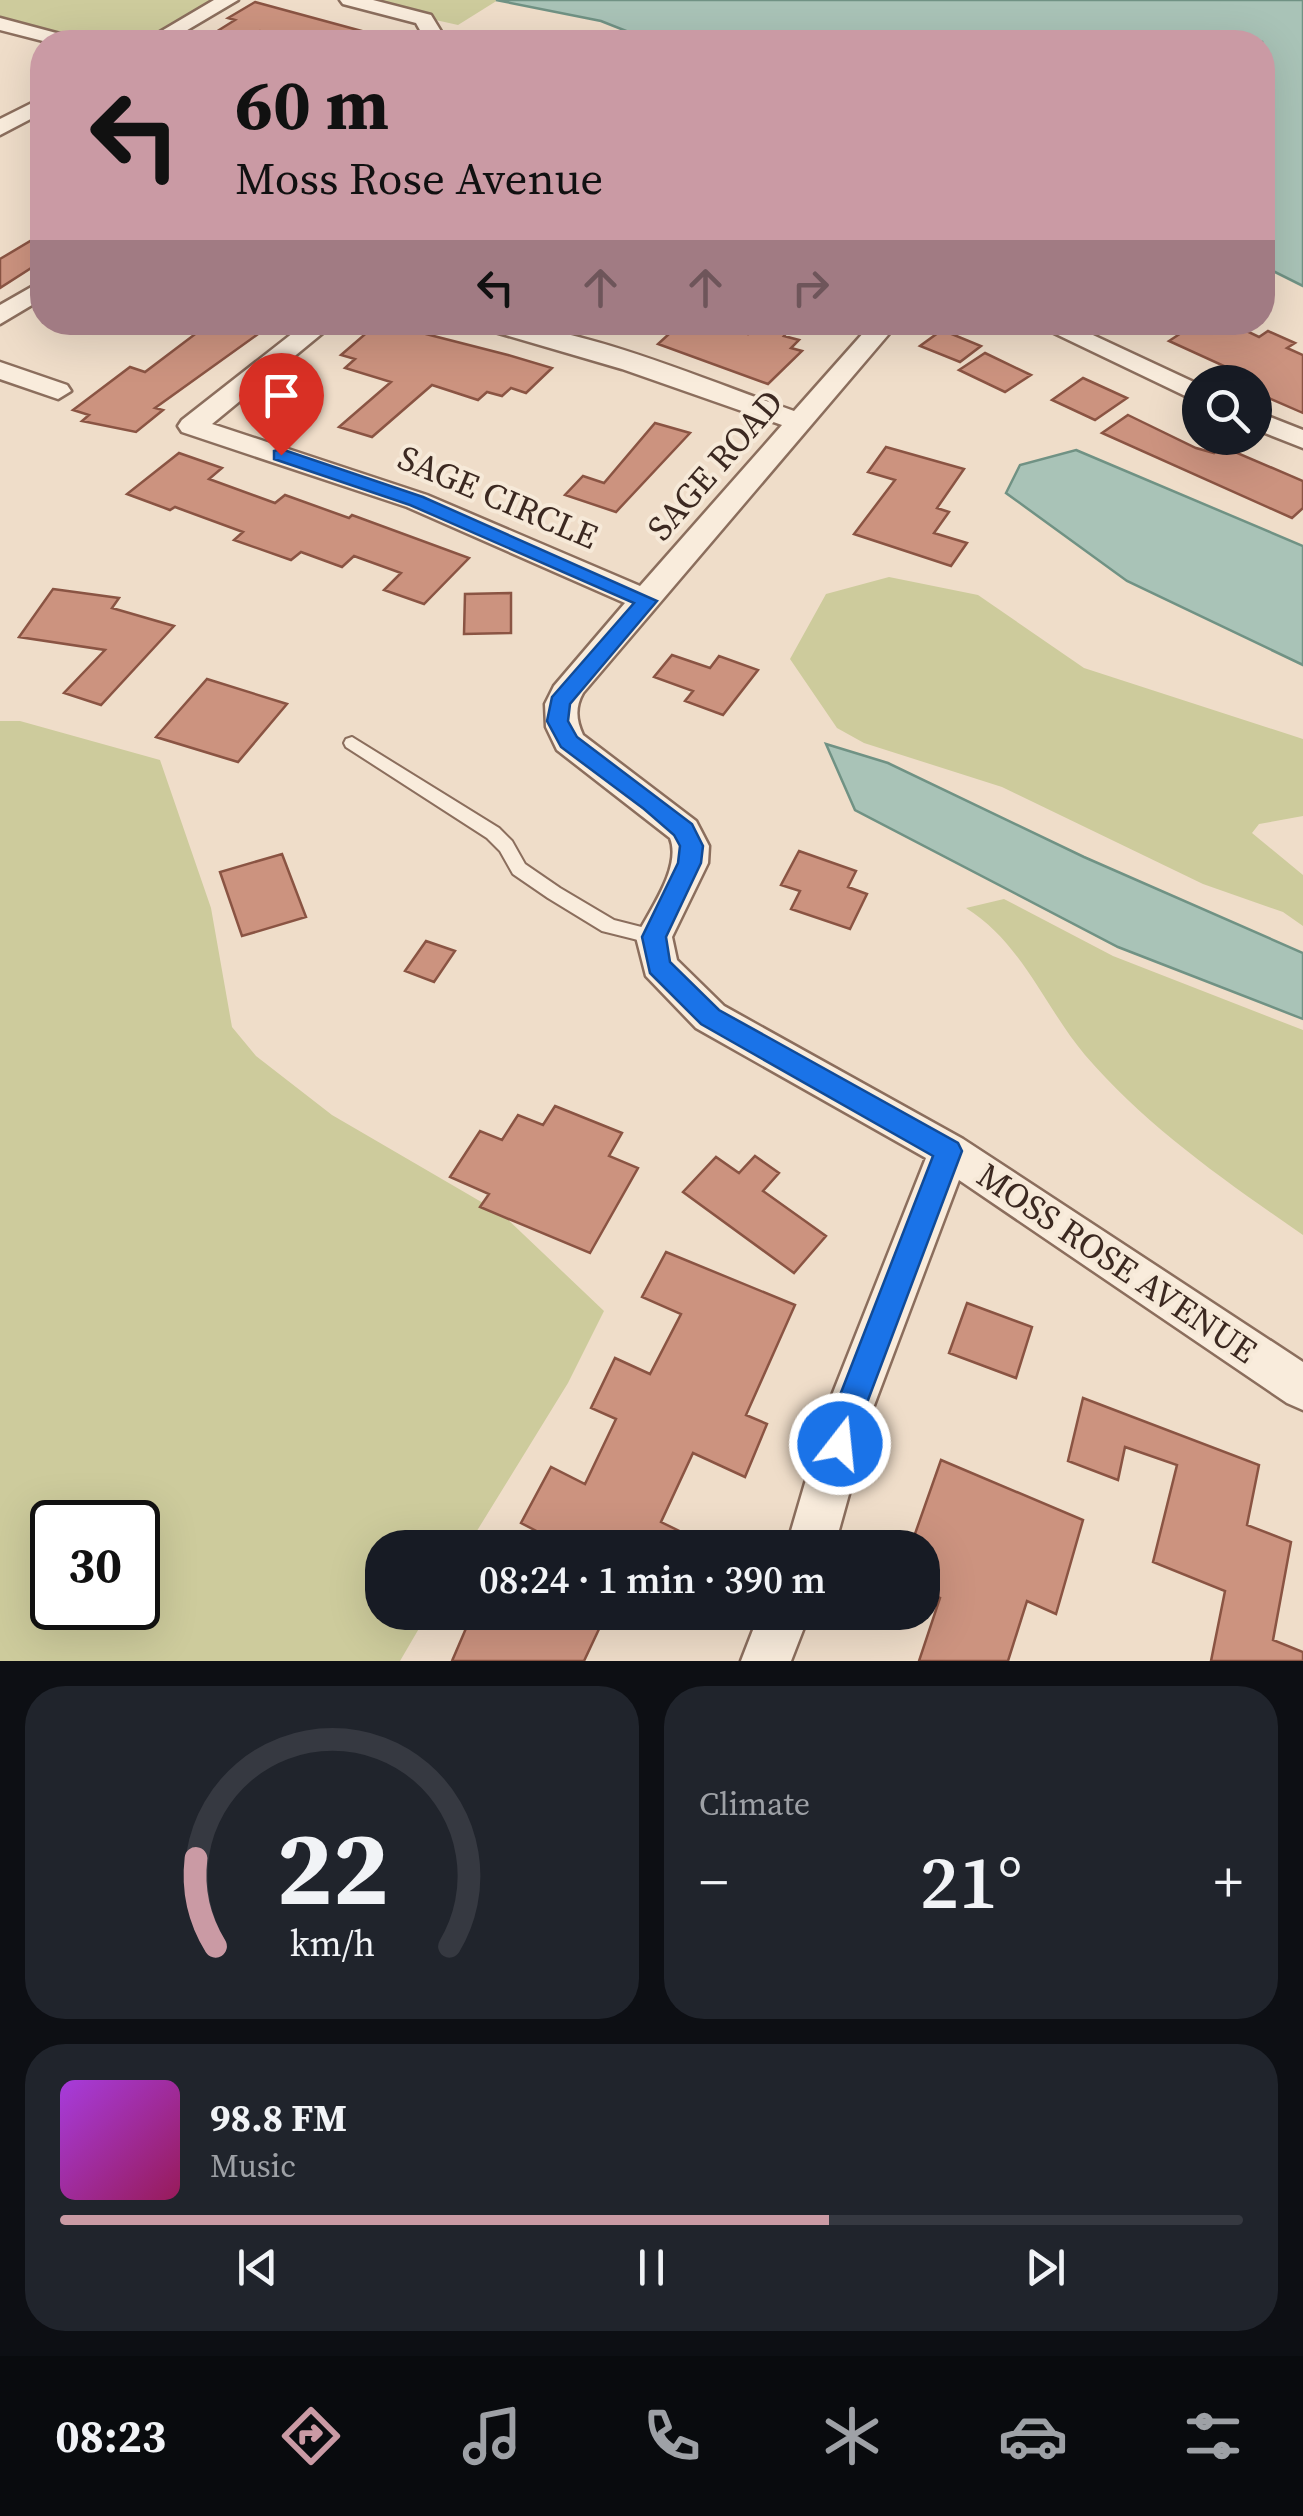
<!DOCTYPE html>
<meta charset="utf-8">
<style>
body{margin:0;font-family:"Source Serif 4",serif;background:#20242c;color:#f1f3f6;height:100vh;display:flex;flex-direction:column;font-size:38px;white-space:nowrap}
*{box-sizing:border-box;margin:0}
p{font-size:32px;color:#9ea1a6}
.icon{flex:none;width:55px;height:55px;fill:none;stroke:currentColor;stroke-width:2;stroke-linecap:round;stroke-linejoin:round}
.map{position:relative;height:1661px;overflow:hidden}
.sheet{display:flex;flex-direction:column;gap:25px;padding:25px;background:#0d0f14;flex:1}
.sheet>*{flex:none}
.hud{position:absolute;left:30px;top:30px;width:1245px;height:305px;border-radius:40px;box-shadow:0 10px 40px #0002;background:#ca9aa4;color:#111;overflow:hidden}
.controls{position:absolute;left:1182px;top:365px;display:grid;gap:20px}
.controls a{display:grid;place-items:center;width:90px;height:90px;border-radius:50%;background:#171b24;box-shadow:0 10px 40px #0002;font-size:50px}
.speed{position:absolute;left:30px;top:1500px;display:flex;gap:20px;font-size:50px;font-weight:700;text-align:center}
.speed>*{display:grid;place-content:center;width:130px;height:130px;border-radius:50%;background:#171b24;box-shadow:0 10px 40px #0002;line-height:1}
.speed .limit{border:5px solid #111;border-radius:15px;background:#fff;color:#111}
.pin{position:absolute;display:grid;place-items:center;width:85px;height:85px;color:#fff;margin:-102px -42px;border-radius:50% 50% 50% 0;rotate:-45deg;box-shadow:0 0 10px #0007}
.pin .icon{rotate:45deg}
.me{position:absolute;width:110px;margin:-55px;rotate:16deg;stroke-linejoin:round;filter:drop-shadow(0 0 8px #0008)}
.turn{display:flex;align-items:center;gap:35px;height:210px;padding:0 40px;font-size:45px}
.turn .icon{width:130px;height:130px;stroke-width:2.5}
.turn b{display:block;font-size:70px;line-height:85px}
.lanes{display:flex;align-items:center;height:95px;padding:0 40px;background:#0003;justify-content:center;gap:50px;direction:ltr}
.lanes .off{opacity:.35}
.big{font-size:75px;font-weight:600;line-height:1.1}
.sheet .tile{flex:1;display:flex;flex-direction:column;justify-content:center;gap:15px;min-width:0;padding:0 35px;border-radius:40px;background:#20242c}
.sheet .dial{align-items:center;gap:0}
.dial svg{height:260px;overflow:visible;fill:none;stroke:#363941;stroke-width:7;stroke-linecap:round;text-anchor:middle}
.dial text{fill:#f1f3f6;stroke:none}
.song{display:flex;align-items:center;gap:30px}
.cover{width:120px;height:120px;border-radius:15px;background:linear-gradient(135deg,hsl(280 70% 55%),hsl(330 70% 35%))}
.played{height:10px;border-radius:5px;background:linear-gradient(90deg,#ca9aa4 65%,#363941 65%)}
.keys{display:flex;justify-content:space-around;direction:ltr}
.heat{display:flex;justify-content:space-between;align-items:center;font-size:55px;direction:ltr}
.sheet .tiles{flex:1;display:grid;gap:25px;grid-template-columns:1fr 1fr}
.tile:last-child{grid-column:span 2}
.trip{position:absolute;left:365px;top:1530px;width:575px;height:100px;border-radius:40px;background:#171b24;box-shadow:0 10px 40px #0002;font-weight:600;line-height:100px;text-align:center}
.menu{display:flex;height:160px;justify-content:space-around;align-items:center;background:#090b0e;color:#9ea1a6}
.menu .icon{width:70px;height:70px}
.menu .active{color:#ca9aa4}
.menu b{font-size:45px;color:#f1f3f6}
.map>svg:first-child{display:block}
.green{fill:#cdcb9c;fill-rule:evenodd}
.water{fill:#a9c3b7;stroke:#709284;stroke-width:2.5}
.building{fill:#cc937f;stroke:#8a5443;stroke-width:2.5}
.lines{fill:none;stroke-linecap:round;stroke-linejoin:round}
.lane-casing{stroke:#8b6e5d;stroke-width:4}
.street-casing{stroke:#8b6e5d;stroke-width:5}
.lane{fill:#f9ecdc;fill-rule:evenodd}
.street{fill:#f9ecdc;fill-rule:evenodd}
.route{fill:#1a73e8;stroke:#114b97;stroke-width:2.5}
.labels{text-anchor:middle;stroke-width:8;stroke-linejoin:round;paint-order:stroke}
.street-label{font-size:35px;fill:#3c2921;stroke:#f6e9d8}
</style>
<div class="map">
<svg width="1303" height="1661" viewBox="0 0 1303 1661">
<rect width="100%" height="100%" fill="#efddc9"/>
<path class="green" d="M 0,0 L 223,0 L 148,42 L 93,42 L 0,17 Z
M 346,0 L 498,0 L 458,25 Z
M 889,577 L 978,595 L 1084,668 L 1303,739 L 1303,816 L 1259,824 L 1252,833 L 1303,875 L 1303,926 L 1283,912 L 1203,884 L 1002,787 L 864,743 L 837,728 L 790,659 L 826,594 Z
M 0,721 L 20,721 L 160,760 L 211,908 L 232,1027 L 256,1056 L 332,1115 L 502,1214 L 604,1311 L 568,1383 L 467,1547 L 382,1548 L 382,1612 L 428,1613 L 400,1661 L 0,1661 ZM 52,1522 L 138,1522 L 138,1608 L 52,1608 Z
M 1004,899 L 1113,956 L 1303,1030 L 1303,1235 C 1225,1181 1147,1127 1085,1055 C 1044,1006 1022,943 966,908 Z"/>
<path class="water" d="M 496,0 L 1303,0 L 1303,286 L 1263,266 L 1262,42 L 654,42 L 601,21 Z
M 1076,450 L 1303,546 L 1303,665 L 1127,581 L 1006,493 L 1020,465 Z
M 826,744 L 888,763 L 1084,857 L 1303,953 L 1303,1019 L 1118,947 L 855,810 Z"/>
<path class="building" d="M 255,2 L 369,33 L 368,42 L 304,42 L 260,31 L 242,42 L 200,42 L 235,20 L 228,18 Z
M 42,234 L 42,261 L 0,288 L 0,259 Z
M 211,322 L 258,334 L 155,408 L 163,410 L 136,432 L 82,421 L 89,415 L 73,410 L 130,367 L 145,372 Z
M 379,322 L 508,355 L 552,368 L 526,393 L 511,388 L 502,396 L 487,392 L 478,400 L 432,385 L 372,437 L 339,427 L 391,382 L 345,368 L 355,359 L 341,355 Z
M 682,322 L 709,322 L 748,334 L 760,322 L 797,322 L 784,336 L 799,340 L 791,348 L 802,351 L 768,384 L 658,344 Z
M 1198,322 L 1228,322 L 1259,337 L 1268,331 L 1295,343 L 1287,348 L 1303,355 L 1303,413 L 1255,392 L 1255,382 L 1224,379 L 1235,371 L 1169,341 Z
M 942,330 L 981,346 L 960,362 L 920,346 Z
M 985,353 L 1031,375 L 1005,392 L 959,370 Z
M 1083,378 L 1127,398 L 1095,420 L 1052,400 Z
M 1128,415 L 1196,448 L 1214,453 L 1221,446 L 1303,481 L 1303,508 L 1292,518 L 1102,433 Z
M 655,423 L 690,433 L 616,512 L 565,495 L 583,476 L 604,483 Z
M 886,447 L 964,469 L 937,508 L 949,512 L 934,533 L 967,543 L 951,566 L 854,534 L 895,480 L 868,472 Z
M 179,453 L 222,468 L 209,479 L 275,503 L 285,495 L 349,518 L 352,515 L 469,558 L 424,604 L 384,590 L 401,573 L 354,556 L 342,567 L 301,552 L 291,560 L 234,540 L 243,532 L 175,507 L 170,510 L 127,494 Z
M 53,589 L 119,598 L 112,608 L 174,626 L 101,705 L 64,693 L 105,650 L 19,637 Z
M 511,593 L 511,633 L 464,634 L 465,594 Z
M 672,655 L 710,668 L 719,656 L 758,670 L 723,715 L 685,701 L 693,691 L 654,677 Z
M 207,679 L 287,704 L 238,762 L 156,737 Z
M 799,851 L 856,871 L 848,887 L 867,894 L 850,929 L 791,909 L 800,891 L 781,885 Z
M 282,854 L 306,917 L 242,936 L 220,872 Z
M 426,941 L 455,951 L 434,982 L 405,971 Z
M 555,1106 L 622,1133 L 609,1156 L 638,1168 L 590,1253 L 480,1207 L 489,1194 L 450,1177 L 480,1131 L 502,1140 L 518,1115 L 543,1125 Z
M 755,1156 L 779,1173 L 763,1191 L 826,1236 L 794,1273 L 683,1192 L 716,1157 L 739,1173 Z
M 666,1252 L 795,1305 L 746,1415 L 767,1424 L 745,1477 L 693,1453 L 661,1522 L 714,1548 L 541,1548 L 546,1536 L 521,1523 L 551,1467 L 585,1484 L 616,1419 L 591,1408 L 615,1358 L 650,1374 L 681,1314 L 642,1297 Z
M 967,1303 L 1032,1327 L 1016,1378 L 949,1353 Z
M 1083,1398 L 1259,1465 L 1247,1525 L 1291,1542 L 1273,1640 L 1303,1652 L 1303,1661 L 1211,1661 L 1225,1591 L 1153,1562 L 1177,1465 L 1125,1447 L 1118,1480 L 1068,1461 Z
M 941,1460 L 1083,1520 L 1056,1614 L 1027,1601 L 1008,1661 L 919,1661 L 940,1598 L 922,1590 L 922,1548 L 910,1548 Z
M 473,1612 L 607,1612 L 584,1661 L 452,1661 Z"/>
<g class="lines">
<g class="lane-casing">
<path id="lane" d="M 352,737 L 499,828 L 512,841 L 525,864 L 560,888 L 614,920 L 661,932 L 663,937 L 661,942 L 654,944 L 602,931 L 548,898 L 513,874 L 500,851 L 487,838 L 346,747 L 344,743 L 346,739 Z"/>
</g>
<g class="street-casing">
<path id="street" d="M 214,0 L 238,0 L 167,42 L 143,42 Z
M 340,0 L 373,0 L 431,15 L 442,33 L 432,42 L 410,42 L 421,32 L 416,23 L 343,4 Z
M 0,18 L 75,38 L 78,42 L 47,42 L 0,30 Z
M 42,98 L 42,113 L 0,135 L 0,119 Z
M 42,281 L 42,299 L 0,324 L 0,305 Z
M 307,322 L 336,322 L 212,424 L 427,495 L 640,586 L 782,425 L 622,369 L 478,327 L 475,322 C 576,322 698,378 794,411 L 873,322 L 899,322 L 583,693 C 575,707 576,720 583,735 L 696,821 L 709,846 L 708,863 L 672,937 L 677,960 L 724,1006 L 963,1139 L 1303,1362 L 1303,1410 L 1287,1403 L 959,1180 L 873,1408 L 834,1548 L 786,1548 L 827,1408 L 926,1158 L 696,1028 L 646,976 L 636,937 C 649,911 682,867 670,838 L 557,750 L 546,727 L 545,704 L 554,686 L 625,603 L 407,507 L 182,432 L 178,426 L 182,420 Z
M 1031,322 L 1065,322 L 1200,385 L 1200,403 Z
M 0,362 L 67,385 L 71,391 L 58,399 L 0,379 Z
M 1255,411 L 1303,430 L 1303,448 L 1255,429 Z
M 760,1612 L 810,1612 L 791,1661 L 741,1661 Z"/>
</g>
<use href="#lane" class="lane"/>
<use href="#street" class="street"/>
</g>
<path class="route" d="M 281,449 L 423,497 L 657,601 L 570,704 L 568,721 L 577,737 L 692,824 L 703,846 L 701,863 L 666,937 L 670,962 L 719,1010 L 958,1143 L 962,1151 L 865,1408 L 851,1455 L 840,1459 L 830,1455 L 825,1444 L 835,1408 L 933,1156 L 701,1024 L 650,973 L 642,937 L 678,863 L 680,846 L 674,835 L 644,809 L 561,747 L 547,721 L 552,697 L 634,603 L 410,505 L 274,459 L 274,451 Z"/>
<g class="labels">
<g class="street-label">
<text transform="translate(715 465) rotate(-49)" y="12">SAGE ROAD</text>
<text transform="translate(498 497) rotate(23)" y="12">SAGE CIRCLE</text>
<text transform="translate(1117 1263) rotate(34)" y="12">MOSS ROSE AVENUE</text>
</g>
</g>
</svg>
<div class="controls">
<a><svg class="icon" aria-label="search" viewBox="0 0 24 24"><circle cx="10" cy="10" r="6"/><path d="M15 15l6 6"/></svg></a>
</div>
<div class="speed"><div class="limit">30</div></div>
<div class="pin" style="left:281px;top:455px;background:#d93025"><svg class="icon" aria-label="arrive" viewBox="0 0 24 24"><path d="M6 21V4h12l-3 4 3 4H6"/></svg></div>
<svg class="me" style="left:840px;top:1444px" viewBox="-20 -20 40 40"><circle r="17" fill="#1a73e8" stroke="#fff" stroke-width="3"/><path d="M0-11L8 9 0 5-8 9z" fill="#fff"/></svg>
<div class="trip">08:24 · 1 min · 390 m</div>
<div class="hud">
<div class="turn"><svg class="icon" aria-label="left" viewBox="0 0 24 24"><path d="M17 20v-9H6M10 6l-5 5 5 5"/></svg><div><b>60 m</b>Moss Rose Avenue</div></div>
<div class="lanes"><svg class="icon" aria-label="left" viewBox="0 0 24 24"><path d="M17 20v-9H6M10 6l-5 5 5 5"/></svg><svg class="icon off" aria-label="ahead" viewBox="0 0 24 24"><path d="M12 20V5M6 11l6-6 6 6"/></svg><svg class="icon off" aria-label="ahead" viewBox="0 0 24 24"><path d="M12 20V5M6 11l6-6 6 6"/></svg><svg class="icon off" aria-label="right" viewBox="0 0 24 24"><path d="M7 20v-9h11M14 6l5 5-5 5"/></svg></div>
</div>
</div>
<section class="sheet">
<div class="tiles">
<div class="tile dial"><svg viewBox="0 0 100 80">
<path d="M14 69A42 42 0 1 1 86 69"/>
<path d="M14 69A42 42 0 0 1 8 42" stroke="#ca9aa4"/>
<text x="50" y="56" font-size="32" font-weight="700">22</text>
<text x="50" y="72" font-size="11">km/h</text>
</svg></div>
<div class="tile"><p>Climate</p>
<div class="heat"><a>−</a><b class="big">21°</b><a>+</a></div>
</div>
<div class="tile">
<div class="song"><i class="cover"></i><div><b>98.8 FM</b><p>Music</p></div></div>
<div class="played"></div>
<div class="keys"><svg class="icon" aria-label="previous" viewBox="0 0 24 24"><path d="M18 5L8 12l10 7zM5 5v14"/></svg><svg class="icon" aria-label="pause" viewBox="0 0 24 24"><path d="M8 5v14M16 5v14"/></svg><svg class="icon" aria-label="next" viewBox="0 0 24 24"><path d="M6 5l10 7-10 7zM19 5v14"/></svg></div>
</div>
</div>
</section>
<nav class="menu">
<b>08:23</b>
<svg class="icon active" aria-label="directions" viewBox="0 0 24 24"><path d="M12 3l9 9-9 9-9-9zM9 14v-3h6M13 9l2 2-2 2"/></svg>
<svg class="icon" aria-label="music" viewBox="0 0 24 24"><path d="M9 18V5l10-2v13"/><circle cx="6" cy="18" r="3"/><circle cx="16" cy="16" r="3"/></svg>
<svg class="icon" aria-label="phone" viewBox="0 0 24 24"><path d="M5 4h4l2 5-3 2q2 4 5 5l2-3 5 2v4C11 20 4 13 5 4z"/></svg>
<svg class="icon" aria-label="climate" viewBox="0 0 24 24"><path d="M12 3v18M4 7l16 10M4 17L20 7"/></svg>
<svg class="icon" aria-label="car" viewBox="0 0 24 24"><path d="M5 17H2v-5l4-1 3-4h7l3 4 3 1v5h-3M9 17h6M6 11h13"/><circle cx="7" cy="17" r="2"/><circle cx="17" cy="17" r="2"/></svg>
<svg class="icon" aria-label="filters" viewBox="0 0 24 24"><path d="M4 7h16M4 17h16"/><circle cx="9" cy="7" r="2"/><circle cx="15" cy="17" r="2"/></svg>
</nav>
